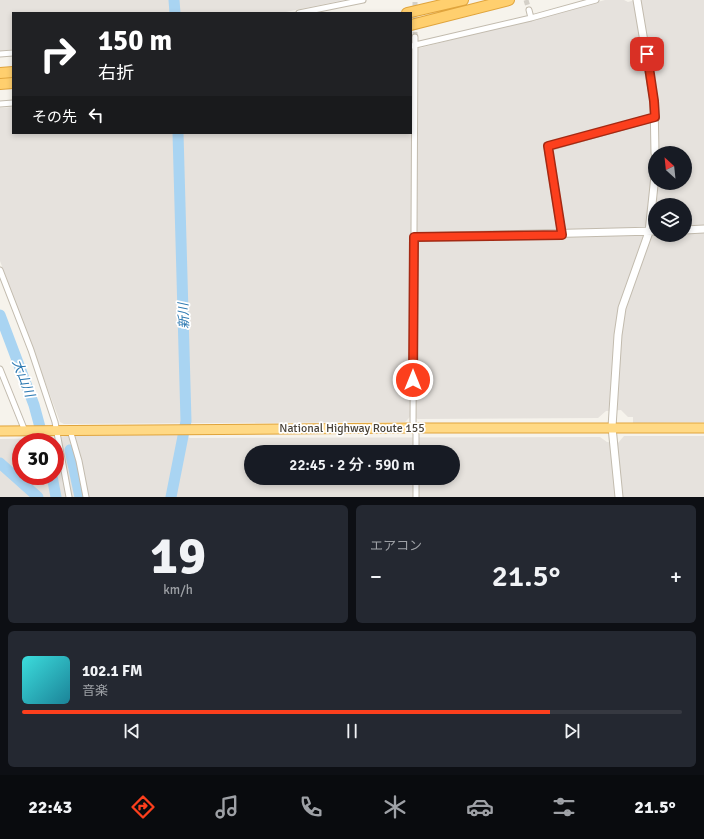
<!DOCTYPE html>
<html lang="ja">
<meta charset="utf-8">
<style>
body{margin:0;font-family:Signika,"Noto Sans JP",sans-serif;background:#242831;color:#f1f3f6;height:100vh;display:flex;flex-direction:column;font-size:15px;white-space:nowrap}
*{box-sizing:border-box;margin:0}
p{font-size:13px;color:#9ea1a6}
.icon{flex:none;width:22px;height:22px;fill:none;stroke:currentColor;stroke-width:2;stroke-linecap:round;stroke-linejoin:round}
.map{position:relative;height:497px;overflow:hidden}
.side{display:flex;flex-direction:column;gap:8px;padding:8px;background:#0d0f14;flex:1}
.side>*{flex:none}
.hud{position:absolute;left:12px;top:12px;width:400px;height:122px;border-radius:0px;box-shadow:0 2px 6px #0003;background:#202124;color:#fff;overflow:hidden}
.needle{width:26px;rotate:333deg}
.tools{position:absolute;left:648px;top:146px;display:grid;gap:8px}
.tools a{display:grid;place-items:center;width:44px;height:44px;border-radius:50%;background:#171b24;box-shadow:0 2px 6px #0003;font-size:20px}
.speed{position:absolute;left:12px;top:433px;display:flex;gap:8px;font-size:20px;font-weight:700;text-align:center}
.speed>*{display:grid;place-content:center;width:52px;height:52px;border-radius:50%;background:#171b24;box-shadow:0 2px 6px #0003;line-height:1}
.speed .limit{border:6px solid #d22;background:#fff;color:#111}
.pin{position:absolute;display:grid;place-items:center;width:34px;height:34px;color:#fff;margin:-17px;border-radius:8px;box-shadow:0 2px 6px #0006}
.me{position:absolute;width:44px;margin:-22px;rotate:0deg;stroke-linejoin:round;filter:drop-shadow(0 0 3px #0008)}
.turn{display:flex;align-items:center;gap:14px;height:84px;padding:0 20px;font-size:18px}
.turn .icon{width:52px;height:52px;stroke-width:2.5}
.turn b{display:block;font-size:28px;line-height:34px}
.then{display:flex;align-items:center;height:38px;padding:0 20px;background:#0003;gap:8px;font-size:15px}
.big{font-size:30px;font-weight:600;line-height:1.1}
.side .tile{flex:1;display:flex;flex-direction:column;justify-content:center;gap:6px;min-width:0;padding:0 14px;border-radius:6px;background:#242831}
.side .dial{align-items:center;gap:0}
.dial b{font-size:52px;line-height:1}
.song{display:flex;align-items:center;gap:12px}
.cover{width:48px;height:48px;border-radius:6px;background:linear-gradient(135deg,hsl(180 70% 55%),hsl(190 70% 35%))}
.played{height:4px;border-radius:2px;background:linear-gradient(90deg,#fc3f1d 80%,#363941 80%)}
.keys{display:flex;justify-content:space-around;direction:ltr}
.heat{display:flex;justify-content:space-between;align-items:center;font-size:22px;direction:ltr}
.side .tiles{flex:1;display:grid;gap:8px;grid-template-columns:1fr 1fr}
.tile:last-child{grid-column:span 2}
.trip{position:absolute;left:244px;top:445px;width:216px;height:40px;border-radius:20px;background:#171b24;box-shadow:0 2px 6px #0003;font-weight:600;line-height:40px;text-align:center}
.dock{display:flex;height:64px;justify-content:space-around;align-items:center;background:#090b0e;color:#9ea1a6}
.dock .icon{width:28px;height:28px}
.dock .selected{color:#fc3f1d}
.dock b{font-size:18px;color:#f1f3f6}
.map>svg:first-child{display:block}
.industrial{fill:#e6e2dd;fill-rule:evenodd}
.lines{fill:none;stroke-linecap:round;stroke-linejoin:round}
.river{stroke:#a9d4f2;stroke-width:11}
.minor-tunnel{stroke:#d4d0c8;stroke-width:5;stroke-dasharray:5 2.5;stroke-linecap:butt}
.minor-casing{stroke:#c2bbae;stroke-width:7}
.tertiary-casing{stroke:#c2bbae;stroke-width:9}
.trunk-casing{stroke:#e0a43c;stroke-width:11}
.motorway-casing{stroke:#e0a43c;stroke-width:12}
.minor{stroke:#fff;stroke-width:5}
.tertiary{stroke:#fff;stroke-width:7}
.trunk{stroke:#ffd985;stroke-width:9}
.motorway{stroke:#ffcf6e;stroke-width:10}
.route-casing{stroke:#a42913;stroke-width:10}
.route{stroke:#fc3f1d;stroke-width:7}
.labels{text-anchor:middle;stroke-width:3.5;stroke-linejoin:round;paint-order:stroke}
.street-label{font-size:12px;fill:#4b4439;stroke:#fff}
.water-label{font-size:13px;font-style:italic;fill:#2e7ab2;stroke:#fff}
</style>
<div class="map">
<svg width="704" height="497" viewBox="0 0 704 497">
<rect width="100%" height="100%" fill="#f6f3ec"/>
<path class="industrial" d="M 0,0 L 344,0 L 281,13 L 13,13 L 13,49 L 0,51 Z
M 605,0 L 624,0 L 628,2 L 635,0 L 704,0 L 704,422 L 633,423 L 633,417 L 628,417 L 621,410 L 606,411 L 598,418 L 418,419 L 410,417 L 405,422 L 64,424 L 60,422 L 0,261 L 0,108 L 13,107 L 13,133 L 411,133 L 411,49 L 420,48 ZM 655,153 L 685,153 L 685,183 L 655,183 ZM 655,205 L 685,205 L 685,235 L 655,235 Z
M 176,432 L 190,438 L 600,437 L 607,442 L 618,443 L 624,436 L 704,436 L 704,497 L 0,497 L 0,439 L 54,438 L 73,435 L 76,433 ZM 21,442 L 55,442 L 55,476 L 21,476 ZM 251,452 L 453,452 L 453,478 L 251,478 Z"/>
<g class="lines">
<path class="river" d="M 174,0 L 175,13
M 0,315 L 34,405 L 44,442
M 70,450 L 80,497
M 0,463 L 38,497
M 52,476 L 56,497
M 171,497 L 186,421 L 178,133"/>
<path class="minor-tunnel" d="M 526,0 L 529,10
M 415,37 L 415,0"/>
<g class="minor-casing">
<path id="minor" d="M 529,10 L 531,18
M 299,13 L 363,0
M 411,46 L 531,18 L 596,0
M 0,54 L 13,53
M 0,104 L 13,103
M 0,270 L 31,350 L 55,422 L 69,497
M 0,369 L 25,431
M 413,428 L 415,37
M 70,430 L 79,461 L 86,497
M 416,452 L 416,428
M 416,497 L 416,478"/>
</g>
<g class="tertiary-casing">
<path id="tertiary" d="M 637,0 L 654,101 L 655,153
M 685,230 L 704,229
M 562,235 L 548,147 L 655,117
M 414,237 L 655,231
M 619,497 L 612,427 L 618,335 L 622,308 L 649,232 L 655,176"/>
</g>
<g class="trunk-casing">
<path id="trunk" d="M 0,431 L 413,428 L 704,428"/>
</g>
<g class="motorway-casing">
<path id="motorway" d="M 407,13 L 463,0
M 411,25 L 509,0
M 0,73 L 13,72
M 0,84 L 13,83"/>
</g>
<use href="#minor" class="minor"/>
<use href="#tertiary" class="tertiary"/>
<use href="#trunk" class="trunk"/>
<use href="#motorway" class="motorway"/>
</g>
<g class="lines">
<g class="route-casing">
<path id="route" d="M 413,380 L 414,237 L 562,235 L 548,146 L 655,117 L 654,101 L 647,54"/>
</g>
<use href="#route" class="route"/>
</g>
<g class="labels">
<g class="street-label">
<text x="352" y="432">National Highway Route 155</text>
</g>
<g class="water-label">
<text transform="translate(183 316) rotate(-92)" y="5">新川</text>
<text transform="translate(24 378) rotate(69)" y="5">大山川</text>
</g>
</g>
</svg>
<div class="tools">
<a><svg class="needle" viewBox="-14 -14 28 28"><path d="M0-13l5 13h-10z" fill="#e53935"/><path d="M0 13l5-13h-10z" fill="#9ea1a6"/></svg></a>
<a><svg class="icon" aria-label="layers" viewBox="0 0 24 24"><path d="M12 4l9 5-9 5-9-5zM3 14l9 5 9-5"/></svg></a>
</div>
<div class="speed"><div class="limit">30</div></div>
<div class="pin" style="left:647px;top:54px;background:#d93025"><svg class="icon" aria-label="arrive" viewBox="0 0 24 24"><path d="M6 21V4h12l-3 4 3 4H6"/></svg></div>
<svg class="me" style="left:413px;top:380px" viewBox="-20 -20 40 40"><circle r="17" fill="#fc3f1d" stroke="#fff" stroke-width="3"/><path d="M0-11L8 9 0 5-8 9z" fill="#fff"/></svg>
<div class="trip">22:45 · 2 分 · 590 m</div>
<div class="hud">
<div class="turn"><svg class="icon" aria-label="right" viewBox="0 0 24 24"><path d="M7 20v-9h11M14 6l5 5-5 5"/></svg><div><b>150 m</b>右折</div></div>
<div class="then">その先<svg class="icon" aria-label="left" viewBox="0 0 24 24"><path d="M17 20v-9H6M10 6l-5 5 5 5"/></svg></div>
</div>
</div>
<section class="side">
<div class="tiles">
<div class="tile dial"><b>19</b><p>km/h</p></div>
<div class="tile"><p>エアコン</p>
<div class="heat"><a>−</a><b class="big">21.5°</b><a>+</a></div>
</div>
<div class="tile">
<div class="song"><i class="cover"></i><div><b>102.1 FM</b><p>音楽</p></div></div>
<div class="played"></div>
<div class="keys"><svg class="icon" aria-label="previous" viewBox="0 0 24 24"><path d="M18 5L8 12l10 7zM5 5v14"/></svg><svg class="icon" aria-label="pause" viewBox="0 0 24 24"><path d="M8 5v14M16 5v14"/></svg><svg class="icon" aria-label="next" viewBox="0 0 24 24"><path d="M6 5l10 7-10 7zM19 5v14"/></svg></div>
</div>
</div>
</section>
<nav class="dock">
<b>22:43</b>
<svg class="icon selected" aria-label="directions" viewBox="0 0 24 24"><path d="M12 3l9 9-9 9-9-9zM9 14v-3h6M13 9l2 2-2 2"/></svg>
<svg class="icon" aria-label="music" viewBox="0 0 24 24"><path d="M9 18V5l10-2v13"/><circle cx="6" cy="18" r="3"/><circle cx="16" cy="16" r="3"/></svg>
<svg class="icon" aria-label="phone" viewBox="0 0 24 24"><path d="M5 4h4l2 5-3 2q2 4 5 5l2-3 5 2v4C11 20 4 13 5 4z"/></svg>
<svg class="icon" aria-label="climate" viewBox="0 0 24 24"><path d="M12 3v18M4 7l16 10M4 17L20 7"/></svg>
<svg class="icon" aria-label="car" viewBox="0 0 24 24"><path d="M5 17H2v-5l4-1 3-4h7l3 4 3 1v5h-3M9 17h6M6 11h13"/><circle cx="7" cy="17" r="2"/><circle cx="17" cy="17" r="2"/></svg>
<svg class="icon" aria-label="filters" viewBox="0 0 24 24"><path d="M4 7h16M4 17h16"/><circle cx="9" cy="7" r="2"/><circle cx="15" cy="17" r="2"/></svg>
<b>21.5°</b>
</nav>
